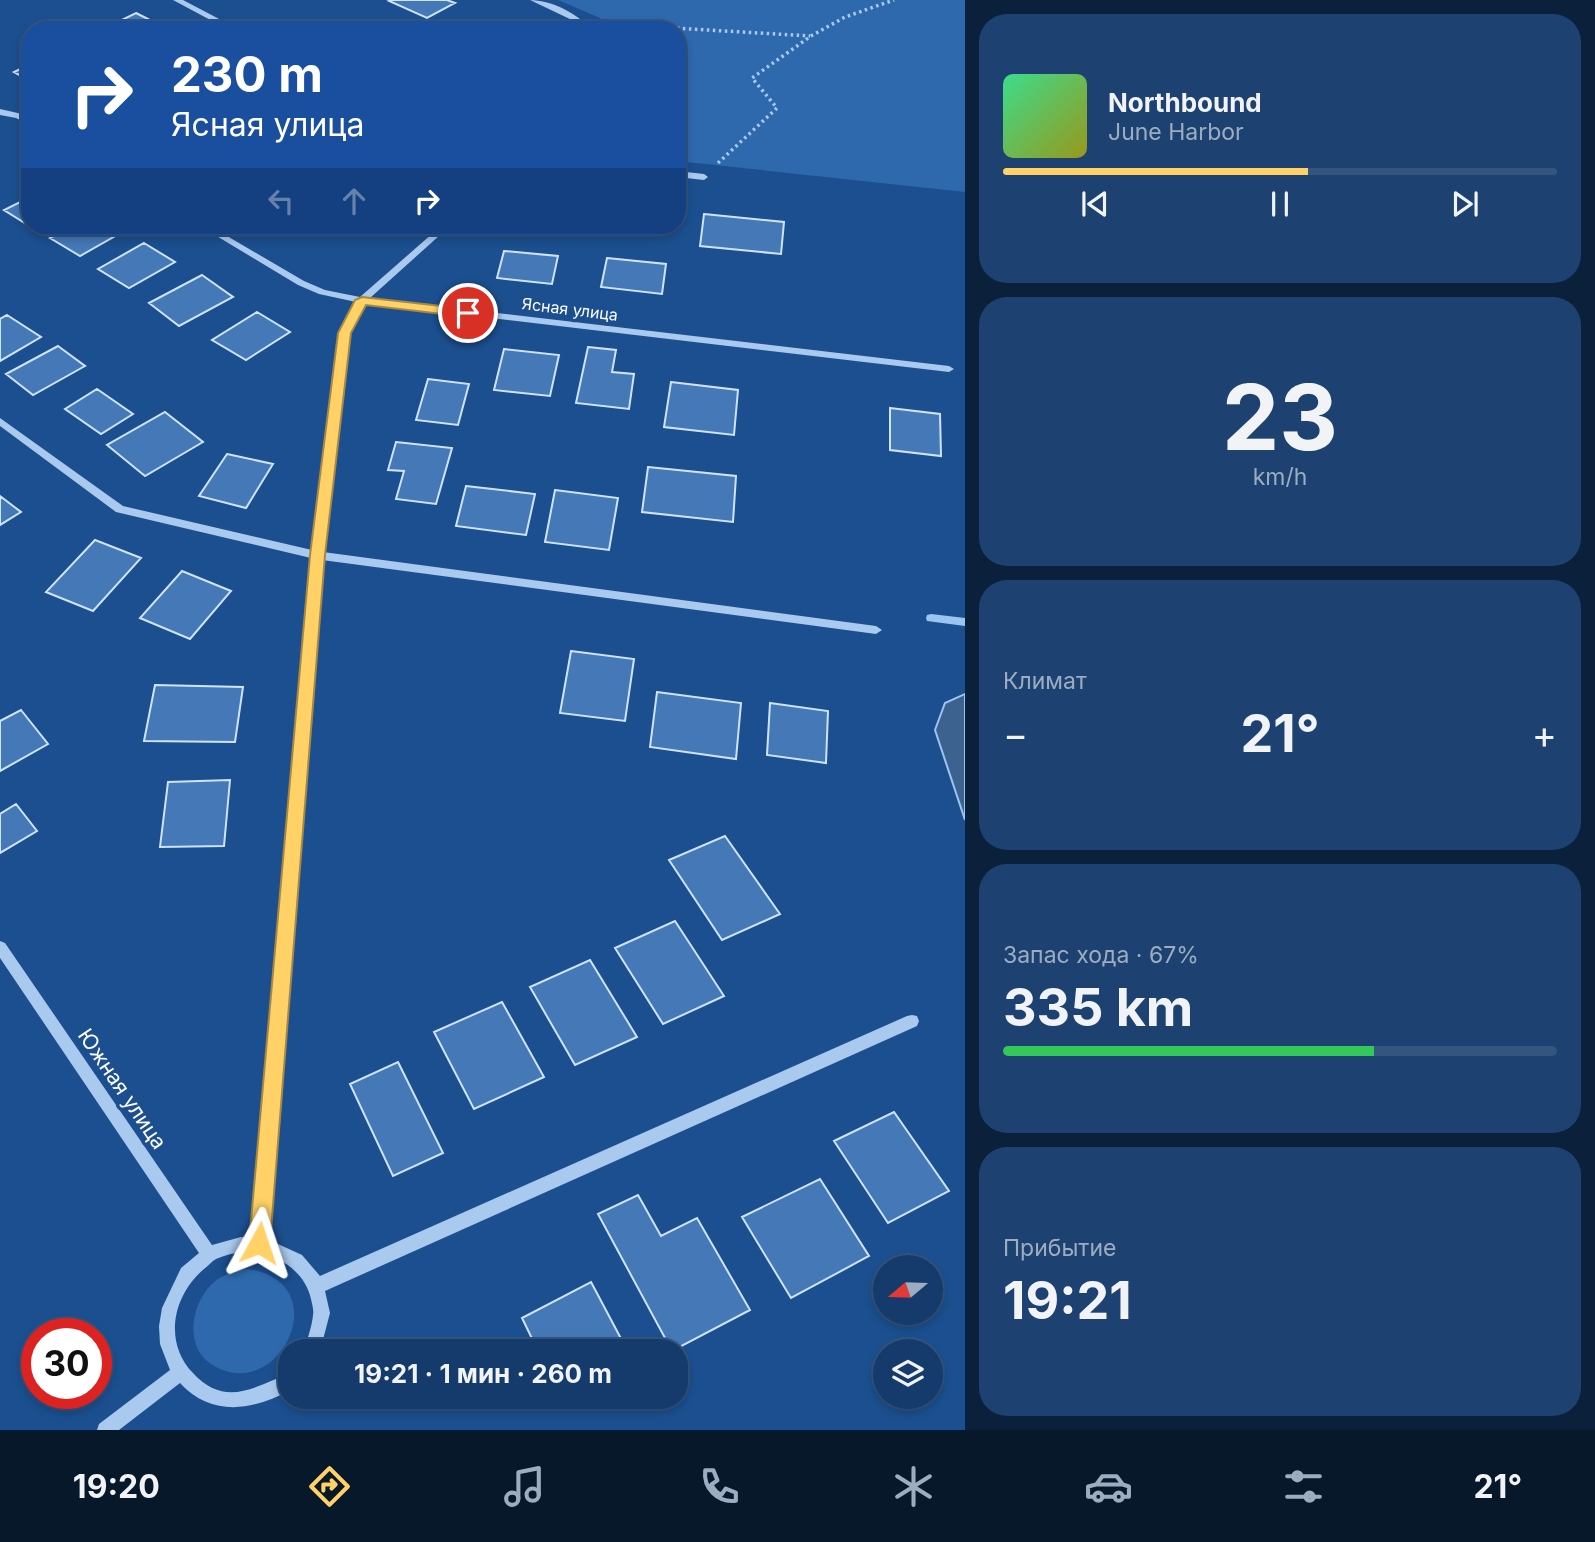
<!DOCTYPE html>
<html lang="ru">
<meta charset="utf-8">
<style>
body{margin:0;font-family:Inter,sans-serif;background:#1d4271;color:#f1f3f6;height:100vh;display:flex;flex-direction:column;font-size:26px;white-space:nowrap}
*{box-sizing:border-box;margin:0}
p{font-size:23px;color:#9dadc1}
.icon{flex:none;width:38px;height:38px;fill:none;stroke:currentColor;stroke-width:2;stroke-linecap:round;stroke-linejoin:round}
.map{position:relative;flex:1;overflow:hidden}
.details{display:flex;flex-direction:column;gap:14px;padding:14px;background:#0b203b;width:630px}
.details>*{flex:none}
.guide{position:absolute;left:21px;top:21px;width:665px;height:214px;border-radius:28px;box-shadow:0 4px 10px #0003,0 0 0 2px #33557e;background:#1a4fa0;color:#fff;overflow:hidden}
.needle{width:46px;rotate:251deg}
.fabs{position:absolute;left:873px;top:1255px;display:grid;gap:14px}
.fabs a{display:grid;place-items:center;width:70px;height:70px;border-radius:50%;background:#143b6b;box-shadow:0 4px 10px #0003,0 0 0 2px #33557e;font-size:35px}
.speed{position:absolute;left:21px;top:1318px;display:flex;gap:14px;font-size:35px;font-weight:700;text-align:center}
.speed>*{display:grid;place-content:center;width:91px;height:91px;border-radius:50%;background:#143b6b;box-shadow:0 4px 10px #0003,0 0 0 2px #33557e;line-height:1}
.speed .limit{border:10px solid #d22;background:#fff;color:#111}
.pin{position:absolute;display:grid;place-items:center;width:60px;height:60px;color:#fff;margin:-30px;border:4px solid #fff;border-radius:50%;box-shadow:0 2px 7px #0007}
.me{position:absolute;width:77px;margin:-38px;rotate:5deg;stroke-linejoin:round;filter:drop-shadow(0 0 5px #0008)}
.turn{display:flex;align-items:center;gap:24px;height:147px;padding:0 35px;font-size:32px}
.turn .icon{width:91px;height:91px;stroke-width:2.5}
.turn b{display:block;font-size:49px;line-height:60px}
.lanes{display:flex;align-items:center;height:66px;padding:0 35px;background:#0003;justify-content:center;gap:35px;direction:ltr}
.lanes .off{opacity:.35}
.big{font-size:52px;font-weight:700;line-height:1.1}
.details .card{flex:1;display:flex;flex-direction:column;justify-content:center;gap:10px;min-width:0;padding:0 24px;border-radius:28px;background:#1d4271}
.details .dial{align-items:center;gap:0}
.dial b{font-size:91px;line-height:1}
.song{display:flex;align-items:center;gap:21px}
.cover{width:84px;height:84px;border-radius:10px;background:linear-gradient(135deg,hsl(150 70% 55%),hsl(60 70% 35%))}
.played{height:7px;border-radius:4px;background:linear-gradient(90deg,#ffd166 55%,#33557e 55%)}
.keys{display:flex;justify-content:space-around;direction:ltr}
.heat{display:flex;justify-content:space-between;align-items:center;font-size:38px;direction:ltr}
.charge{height:10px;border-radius:5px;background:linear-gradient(90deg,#34c759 67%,#33557e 0)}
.trip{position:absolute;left:278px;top:1339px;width:410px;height:70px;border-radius:28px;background:#143b6b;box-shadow:0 4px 10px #0003,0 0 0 2px #33557e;font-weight:700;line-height:70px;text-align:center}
.dock{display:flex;height:112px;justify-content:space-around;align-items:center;background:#08182b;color:#9dadc1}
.dock .icon{width:49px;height:49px}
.dock .active{color:#ffd166}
.dock b{font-size:32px;color:#f1f3f6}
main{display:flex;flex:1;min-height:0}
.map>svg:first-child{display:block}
.green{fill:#2e69ad}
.water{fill:#3c6290;stroke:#9cc4f0;stroke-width:2}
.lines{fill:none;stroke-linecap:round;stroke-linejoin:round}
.stream{fill:#9cc4f0;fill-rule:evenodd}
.building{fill:#4478b7;stroke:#cfe3fa;stroke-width:2}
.path{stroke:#a9c9ee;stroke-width:3.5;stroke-dasharray:2.5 3.5;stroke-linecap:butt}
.minor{fill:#a9c9ee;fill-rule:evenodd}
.route{fill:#ffd166;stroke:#a68842;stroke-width:2}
.labels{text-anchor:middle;stroke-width:7;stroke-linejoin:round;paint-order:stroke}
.far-street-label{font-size:16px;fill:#fff;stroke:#1b4f8f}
.near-street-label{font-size:21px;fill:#fff;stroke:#1b4f8f}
</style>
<main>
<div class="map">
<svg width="965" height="1430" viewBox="0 0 965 1430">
<rect width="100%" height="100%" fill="#1b4f8f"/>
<path class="green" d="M 558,0 L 965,0 L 965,192 L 677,161 L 677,30 L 605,30 L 600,18 Z
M 246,1269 C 340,1280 279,1408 211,1364 C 184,1346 191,1304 212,1284 C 221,1275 233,1272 246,1269 Z"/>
<path class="water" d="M 965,694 L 965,820 L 935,730 L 945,703 Z"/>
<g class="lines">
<path class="stream" d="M 931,614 L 965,618 L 965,626 L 927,621 L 926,618 L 927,615 Z"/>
</g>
<path class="building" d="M 392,0 L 447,0 L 455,3 L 427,18 L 389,1 Z
M 136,13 L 160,25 L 151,30 L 112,30 L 107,27 Z
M 30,64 L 30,81 L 14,72 Z
M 30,197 L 30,226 L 34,226 L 31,227 L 4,210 Z
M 704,214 L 784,222 L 781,254 L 700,246 Z
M 72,226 L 114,226 L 124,231 L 80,256 L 50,238 Z
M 144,243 L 175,262 L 129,288 L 98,269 Z
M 504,251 L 558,256 L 552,284 L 497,278 Z
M 607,258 L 666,264 L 662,294 L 601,287 Z
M 202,275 L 233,297 L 179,326 L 149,303 Z
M 257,312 L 290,332 L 246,360 L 212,340 Z
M 7,315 L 41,337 L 0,361 L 0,319 Z
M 58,346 L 85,366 L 33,395 L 6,374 Z
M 588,347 L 616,350 L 612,372 L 634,374 L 629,409 L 576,403 Z
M 504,349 L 559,355 L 550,396 L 494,390 Z
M 428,379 L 469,384 L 458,425 L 416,420 Z
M 671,382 L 738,390 L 734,435 L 664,427 Z
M 97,389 L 133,414 L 101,434 L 65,409 Z
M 890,408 L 940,414 L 941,456 L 890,450 Z
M 165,412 L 203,442 L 145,476 L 107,445 Z
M 396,442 L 452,448 L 436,504 L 396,499 L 404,471 L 388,470 Z
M 227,454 L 273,464 L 246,508 L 199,496 Z
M 648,467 L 736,476 L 733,522 L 642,512 Z
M 466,486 L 535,494 L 526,535 L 456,526 Z
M 555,490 L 618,498 L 609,550 L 545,542 Z
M 0,496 L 21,512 L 0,525 Z
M 95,540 L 141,558 L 93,611 L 46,592 Z
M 182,571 L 231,591 L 190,639 L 140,618 Z
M 571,651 L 634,659 L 625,721 L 560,713 Z
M 155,685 L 243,687 L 235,742 L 144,741 Z
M 657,692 L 741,703 L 736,759 L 650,747 Z
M 770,703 L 828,711 L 826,763 L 767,755 Z
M 21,710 L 48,744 L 0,771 L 0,721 Z
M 230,780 L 224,846 L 160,847 L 168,782 Z
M 16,804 L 37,831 L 0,853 L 0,814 Z
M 725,836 L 780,914 L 722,940 L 669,860 Z
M 675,921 L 724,996 L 663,1024 L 615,948 Z
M 590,960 L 637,1037 L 575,1065 L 530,987 Z
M 502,1002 L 544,1077 L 474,1109 L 434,1032 Z
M 398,1062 L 443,1153 L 393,1176 L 350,1084 Z
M 894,1112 L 949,1191 L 888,1223 L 834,1141 Z
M 820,1179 L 869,1256 L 791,1298 L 742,1217 Z
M 638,1195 L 661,1236 L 697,1218 L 750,1310 L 672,1351 L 598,1214 Z
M 591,1282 L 626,1348 L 619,1351 L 538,1351 L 522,1318 Z"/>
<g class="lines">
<path class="path" d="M 605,24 L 810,36
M 718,163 L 777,108 L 752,78 L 811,36 L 845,17 L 894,0"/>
<path class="minor" d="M 173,0 L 183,0 L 240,30 L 229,30 Z
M 530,0 C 552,0 578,14 592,30 L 583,30 L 574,21 Z
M 0,109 L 22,114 L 30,119 L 30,125 L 16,118 L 0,115 Z
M 677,171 L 704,174 L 708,177 L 704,180 L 677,177 Z
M 200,226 L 210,226 L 304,281 L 325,290 L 360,297 L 441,226 L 450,226 L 370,298 L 949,366 L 954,369 L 949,372 L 365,303 L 350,333 L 323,552 L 876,626 L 882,630 L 876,634 L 322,560 L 267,1239 L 302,1255 L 320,1276 L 907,1016 L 912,1015 L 917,1016 L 919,1021 L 917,1026 L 325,1291 L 330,1313 L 320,1351 L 304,1351 C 307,1339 312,1327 313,1315 C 314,1310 312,1304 311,1299 C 302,1259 252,1242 216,1259 C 212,1261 208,1266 204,1269 C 173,1295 163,1342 193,1373 C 225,1408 255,1387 290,1373 L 290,1390 C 253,1411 211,1417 180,1383 L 119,1430 L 97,1430 L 99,1424 L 170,1370 L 160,1344 L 159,1326 L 162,1308 L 181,1268 L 199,1253 L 0,958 L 0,941 L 5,943 L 212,1245 L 241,1237 L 252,1238 L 311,558 L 116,512 L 0,426 L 0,418 L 123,506 L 312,550 L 340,333 L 356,302 L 319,294 L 298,285 Z"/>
</g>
<path class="route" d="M 362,297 L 468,309 L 475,313 L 468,317 L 366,305 L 351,333 L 325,555 L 270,1243 L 267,1250 L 259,1253 L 252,1250 L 249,1243 L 310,555 L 338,333 L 355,300 Z"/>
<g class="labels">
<g class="far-street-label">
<text transform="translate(570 309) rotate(7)" y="6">Ясная улица</text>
</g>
<g class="near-street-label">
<text transform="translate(122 1089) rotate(56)" y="7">Южная улица</text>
</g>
</g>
</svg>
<div class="fabs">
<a><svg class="needle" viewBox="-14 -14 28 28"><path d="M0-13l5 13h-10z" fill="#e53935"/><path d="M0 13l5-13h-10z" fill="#9dadc1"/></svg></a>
<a><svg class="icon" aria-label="layers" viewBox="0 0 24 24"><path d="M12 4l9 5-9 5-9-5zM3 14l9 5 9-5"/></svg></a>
</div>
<div class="speed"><div class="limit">30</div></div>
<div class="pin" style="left:468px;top:313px;background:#d93025"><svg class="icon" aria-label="arrive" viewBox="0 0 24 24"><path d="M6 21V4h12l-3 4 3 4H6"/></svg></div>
<svg class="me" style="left:259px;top:1243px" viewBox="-20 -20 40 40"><path d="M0-17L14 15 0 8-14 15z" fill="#ffd166" stroke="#fff" stroke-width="4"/></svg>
<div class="trip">19:21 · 1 мин · 260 m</div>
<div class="guide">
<div class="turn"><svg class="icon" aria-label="right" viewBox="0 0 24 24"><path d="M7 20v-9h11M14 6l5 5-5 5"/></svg><div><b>230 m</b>Ясная улица</div></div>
<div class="lanes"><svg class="icon off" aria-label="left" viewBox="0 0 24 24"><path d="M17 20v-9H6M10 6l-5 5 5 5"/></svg><svg class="icon off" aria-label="ahead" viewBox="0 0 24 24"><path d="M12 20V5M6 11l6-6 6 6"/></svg><svg class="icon" aria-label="right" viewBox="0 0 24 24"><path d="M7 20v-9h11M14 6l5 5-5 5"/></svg></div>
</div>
</div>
<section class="details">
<div class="card">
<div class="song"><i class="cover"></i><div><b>Northbound</b><p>June Harbor</p></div></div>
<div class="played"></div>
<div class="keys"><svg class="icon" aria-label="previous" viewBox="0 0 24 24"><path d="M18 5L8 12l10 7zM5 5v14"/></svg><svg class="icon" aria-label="pause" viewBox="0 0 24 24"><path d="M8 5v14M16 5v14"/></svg><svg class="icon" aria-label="next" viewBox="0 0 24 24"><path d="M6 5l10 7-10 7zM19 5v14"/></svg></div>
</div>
<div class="card dial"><b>23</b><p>km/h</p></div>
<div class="card"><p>Климат</p>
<div class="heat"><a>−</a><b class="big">21°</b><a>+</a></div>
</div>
<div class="card"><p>Запас хода · 67%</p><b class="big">335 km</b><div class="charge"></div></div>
<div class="card"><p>Прибытие</p><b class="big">19:21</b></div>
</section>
</main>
<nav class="dock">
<b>19:20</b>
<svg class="icon active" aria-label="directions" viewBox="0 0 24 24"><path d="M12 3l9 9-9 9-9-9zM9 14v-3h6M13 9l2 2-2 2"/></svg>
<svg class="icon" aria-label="music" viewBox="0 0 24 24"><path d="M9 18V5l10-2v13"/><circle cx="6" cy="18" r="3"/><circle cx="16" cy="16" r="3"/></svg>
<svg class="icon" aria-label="phone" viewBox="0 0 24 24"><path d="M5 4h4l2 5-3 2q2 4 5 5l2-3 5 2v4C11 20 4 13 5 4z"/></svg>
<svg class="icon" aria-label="climate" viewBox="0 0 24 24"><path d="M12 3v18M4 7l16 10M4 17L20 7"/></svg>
<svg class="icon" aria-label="car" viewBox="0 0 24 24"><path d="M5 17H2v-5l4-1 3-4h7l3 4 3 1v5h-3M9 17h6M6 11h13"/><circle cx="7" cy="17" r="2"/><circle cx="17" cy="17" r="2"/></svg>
<svg class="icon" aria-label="filters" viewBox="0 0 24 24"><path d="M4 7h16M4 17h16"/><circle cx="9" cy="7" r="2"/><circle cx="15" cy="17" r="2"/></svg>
<b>21°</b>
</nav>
